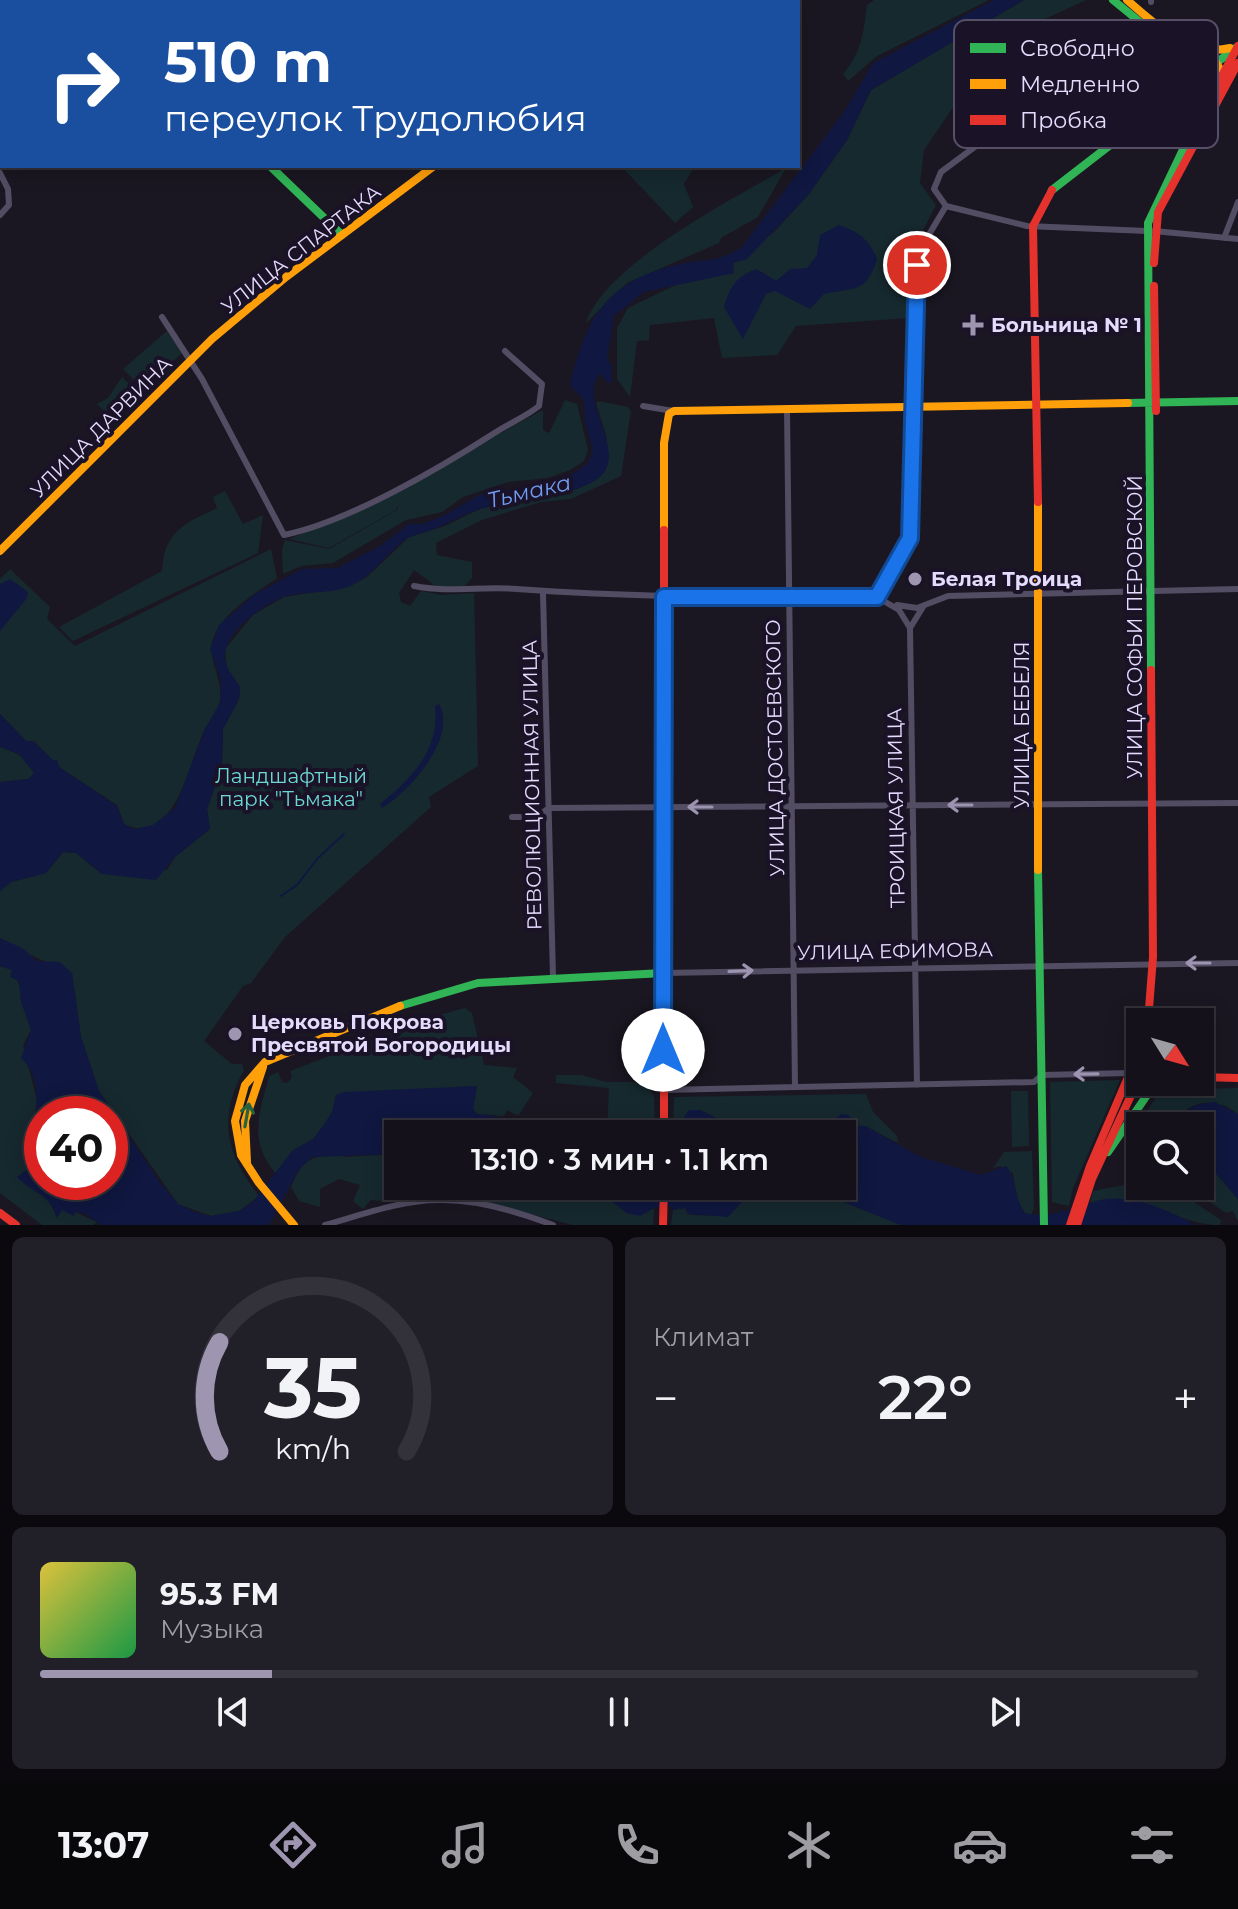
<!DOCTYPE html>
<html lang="ru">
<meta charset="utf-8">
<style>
body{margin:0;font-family:Montserrat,sans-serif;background:#211f27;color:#f1f3f6;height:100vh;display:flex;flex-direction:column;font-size:30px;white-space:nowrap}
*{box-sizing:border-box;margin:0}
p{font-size:26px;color:#9d9da2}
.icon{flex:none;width:44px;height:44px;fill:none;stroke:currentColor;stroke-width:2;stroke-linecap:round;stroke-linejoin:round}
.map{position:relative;height:1225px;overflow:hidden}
.details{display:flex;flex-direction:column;gap:12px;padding:12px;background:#0b090e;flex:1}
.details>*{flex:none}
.top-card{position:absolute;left:0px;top:0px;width:800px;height:168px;box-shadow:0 4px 20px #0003,0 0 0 2px #333139;background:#1a4fa0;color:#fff;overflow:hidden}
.needle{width:52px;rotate:127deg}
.buttons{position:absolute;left:1126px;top:1008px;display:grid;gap:16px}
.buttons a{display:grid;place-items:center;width:88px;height:88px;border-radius:0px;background:#14111a;box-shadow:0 4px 20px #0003,0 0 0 2px #333139;font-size:40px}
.speed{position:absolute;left:24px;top:1096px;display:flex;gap:16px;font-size:40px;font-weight:700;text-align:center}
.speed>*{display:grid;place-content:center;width:104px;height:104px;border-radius:50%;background:#14111a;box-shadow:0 4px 20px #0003,0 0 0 2px #333139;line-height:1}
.speed .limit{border:12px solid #d22;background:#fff;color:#111}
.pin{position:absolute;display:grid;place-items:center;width:68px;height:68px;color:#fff;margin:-34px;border:4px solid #fff;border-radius:50%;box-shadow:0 2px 8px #0007}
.me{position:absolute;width:88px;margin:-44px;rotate:0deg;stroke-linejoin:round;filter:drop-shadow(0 0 6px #0008)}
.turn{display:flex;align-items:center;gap:28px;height:168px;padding:0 32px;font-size:36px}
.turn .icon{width:104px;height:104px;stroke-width:2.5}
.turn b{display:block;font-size:56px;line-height:68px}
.big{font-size:60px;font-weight:600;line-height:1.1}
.details .widget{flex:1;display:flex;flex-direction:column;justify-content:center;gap:12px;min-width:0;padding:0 28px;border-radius:12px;background:#211f27}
.details .dial{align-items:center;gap:0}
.dial svg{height:208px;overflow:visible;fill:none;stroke:#333139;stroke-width:7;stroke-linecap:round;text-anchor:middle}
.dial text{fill:#f1f3f6;stroke:none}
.song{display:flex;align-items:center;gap:24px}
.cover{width:96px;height:96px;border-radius:12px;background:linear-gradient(135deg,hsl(50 70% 55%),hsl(140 70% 35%))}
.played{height:8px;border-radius:4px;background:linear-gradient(90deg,#9e96b0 20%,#333139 20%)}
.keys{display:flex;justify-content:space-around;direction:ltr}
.heat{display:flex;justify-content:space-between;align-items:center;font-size:44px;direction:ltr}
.details .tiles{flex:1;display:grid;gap:12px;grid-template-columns:1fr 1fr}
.widget:last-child{grid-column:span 2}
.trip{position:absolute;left:384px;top:1120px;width:472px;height:80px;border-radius:0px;background:#14111a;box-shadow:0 4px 20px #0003,0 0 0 2px #333139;font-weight:600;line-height:80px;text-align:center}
.tabs{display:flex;height:128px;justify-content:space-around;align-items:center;background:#08070a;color:#9d9da2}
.tabs .icon{width:56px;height:56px}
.tabs .on{color:#9e96b0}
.tabs b{font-size:36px;color:#f1f3f6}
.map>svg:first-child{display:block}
.green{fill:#16292f}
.water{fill:#101740;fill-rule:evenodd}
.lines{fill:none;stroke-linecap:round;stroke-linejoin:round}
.stream{stroke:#101740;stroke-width:2}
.street{stroke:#524d63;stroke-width:6}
.fast{stroke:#30b455;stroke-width:8}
.slow{stroke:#ff9f0a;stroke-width:8}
.jam{stroke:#e5322d;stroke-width:8}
.oneway{stroke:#9c94b0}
.oneway2{stroke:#25633e}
.route-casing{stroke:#114b97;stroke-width:20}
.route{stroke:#1a73e8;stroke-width:14}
.poi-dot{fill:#9e96b0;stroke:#1a1227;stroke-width:3}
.labels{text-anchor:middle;stroke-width:8;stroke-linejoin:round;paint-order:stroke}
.street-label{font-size:20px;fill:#e5dbfc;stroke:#1a1227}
.poi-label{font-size:20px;font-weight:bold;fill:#e5dbfc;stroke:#1a1227;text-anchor:start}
.park-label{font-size:20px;fill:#6bd8d3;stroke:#1a1227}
.water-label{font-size:22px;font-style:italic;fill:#719df4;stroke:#1a1227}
.key{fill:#1a1227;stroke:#574e67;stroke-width:2}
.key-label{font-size:22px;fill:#e5dbfc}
</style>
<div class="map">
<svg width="1238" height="1225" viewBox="0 0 1238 1225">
<rect width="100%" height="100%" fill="#1b1722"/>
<path class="green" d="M 874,0 L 989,0 L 877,56 L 848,81 L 843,74 C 861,54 864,31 867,5 Z
M 1024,0 L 1086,0 L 999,40 L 924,150 L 920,183 L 936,205 L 917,242 L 909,318 L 796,326 L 777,355 L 722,358 L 714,318 L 650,325 L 649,340 L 637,341 L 630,397 L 617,379 L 617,328 L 628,308 L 686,280 L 734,273 L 733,263 L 774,232 L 809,194 L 847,140 L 871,90 Z
M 621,166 L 695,166 L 684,184 L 693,207 L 675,223 Z
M 786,168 L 758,217 L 721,238 L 719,243 L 627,283 L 586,323 C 604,265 733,199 786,168 Z
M 167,331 L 182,353 L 143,389 L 123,369 Z
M 122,377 L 137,392 L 110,418 L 97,404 L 108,398 Z
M 565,400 L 577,404 L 588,450 L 584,461 L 570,470 L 548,478 L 508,482 L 463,497 L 442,512 L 406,520 L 333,563 L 301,566 L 283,574 L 282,550 L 285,540 L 329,549 L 397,510 L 399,502 L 396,510 L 329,548 L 289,539 L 350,514 L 543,410 L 543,430 L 549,433 Z
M 599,401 L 628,407 L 631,411 L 621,476 L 571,499 L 541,502 L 482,520 L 436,543 L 437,555 L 472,562 L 472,578 L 464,587 L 437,587 L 414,570 L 399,593 L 401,602 L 410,606 L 421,591 L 441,595 L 474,593 L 478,766 L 429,797 L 431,807 L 285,937 L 251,983 L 243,986 L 204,1041 L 232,1064 L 242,1064 L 244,1070 C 217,1119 226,1154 259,1196 L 239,1211 L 211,1216 L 178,1204 L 99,1091 L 81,1037 L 72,973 C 46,962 24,953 0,938 L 0,891 L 11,882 L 46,873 L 63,852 L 76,853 L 102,874 L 167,870 L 175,857 L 210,829 L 207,809 L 222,766 L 223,729 L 239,699 L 240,687 L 227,668 L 225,649 L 253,615 L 284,597 L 348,587 L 367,577 L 409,537 L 445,526 L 482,508 L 533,499 L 592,482 L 607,438 L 596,403 Z
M 225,491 L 243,524 L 263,515 L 258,553 L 73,641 L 59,627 L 162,571 C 164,532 183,524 217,508 L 213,497 Z
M 271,549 L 277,578 C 257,592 225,611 215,634 C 204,657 223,676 220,699 C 219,711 209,721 204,731 C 189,762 175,848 124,824 L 117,805 L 59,767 L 34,741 L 26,741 L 0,714 L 0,579 L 10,569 L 50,607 L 47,619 L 75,646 Z
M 0,747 C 14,752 29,757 34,773 L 29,779 L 0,782 Z
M 0,966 L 12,970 C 23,987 24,1010 31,1030 L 23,1045 L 37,1101 L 28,1160 L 33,1165 L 18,1177 L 47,1197 L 57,1217 L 62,1209 L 74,1216 L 75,1212 L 97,1222 L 93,1225 L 42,1225 L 0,1193 Z
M 465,1008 L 472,1013 L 484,1065 L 517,1068 L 513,1077 L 533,1093 L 518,1116 L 507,1110 L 504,1116 L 477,1114 L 473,1109 L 477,1086 L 336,1095 L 332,1112 L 324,1125 L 313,1139 L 292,1151 L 276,1174 C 248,1140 259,1115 269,1076 L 278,1072 L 282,1082 L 287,1083 L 292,1078 L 290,1071 L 432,1017 Z
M 556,1075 L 582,1075 L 606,1082 L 646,1082 L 654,1096 L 655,1134 L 607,1134 L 609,1088 L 556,1083 Z
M 1120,1080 L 1073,1188 L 1069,1206 L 1052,1202 L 1050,1082 Z
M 1238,1088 L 1238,1114 C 1223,1101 1199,1098 1184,1112 L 1184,1126 L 1154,1126 L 1147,1111 L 1161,1090 Z
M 1011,1091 L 1028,1091 L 1029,1146 L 1012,1147 Z
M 866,1094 L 873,1112 L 897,1136 L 898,1143 L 865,1126 L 810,1132 L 743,1120 L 722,1121 L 700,1110 L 681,1121 L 685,1134 L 673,1134 L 674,1097 Z
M 1032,1151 L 1034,1208 L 1031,1215 L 1025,1213 L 1017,1200 L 1013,1173 L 1000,1166 L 993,1168 L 1004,1152 Z
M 334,1154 L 345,1157 L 398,1154 L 398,1186 L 554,1186 L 578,1195 L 605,1196 L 627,1213 L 654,1208 L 653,1225 L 573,1225 L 446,1192 L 416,1199 L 413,1192 L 401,1193 L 401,1198 L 394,1202 L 371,1200 L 363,1209 L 353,1201 L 360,1185 L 339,1179 L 320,1189 L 320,1207 L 299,1201 L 291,1187 C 302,1162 307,1157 334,1154 Z
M 1200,1155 L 1238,1199 L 1238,1221 L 1233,1211 L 1226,1213 L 1186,1186 L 1200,1186 Z
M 1140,1182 L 1140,1186 L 1170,1186 L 1221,1220 L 1220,1225 C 1174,1225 1138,1186 1089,1206 L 1093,1191 Z
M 757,1186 L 831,1186 L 836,1199 L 901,1225 L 671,1225 L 673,1210 L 685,1208 L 688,1214 C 718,1219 738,1210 757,1186 Z"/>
<path class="water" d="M 994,0 L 1024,0 L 871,90 L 847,140 L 809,194 L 747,259 L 733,263 L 734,273 L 644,292 L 614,316 L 607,359 L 611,365 L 612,383 L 605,381 L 601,373 C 577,398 622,443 605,471 C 590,496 512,501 484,508 C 463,513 444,527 422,533 C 416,535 411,536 406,539 C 386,554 373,576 350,586 C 329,595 305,590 284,597 C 264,604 232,627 226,649 C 221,663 233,676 240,687 L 239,699 L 223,729 L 222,767 L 207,809 L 210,829 L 175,857 L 156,880 L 102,874 L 76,853 L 63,852 L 46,873 L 11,882 L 0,891 L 0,782 L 28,779 L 34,773 L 19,754 L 0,747 L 0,714 L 26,741 L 33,741 L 53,760 L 57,760 L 59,767 L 117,806 L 124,824 L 134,829 L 153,825 L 175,808 L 204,731 L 220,703 L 221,681 L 210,649 L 219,625 L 255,594 L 302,569 L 337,568 L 380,546 L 409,524 L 423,524 L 445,515 L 479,495 L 551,483 L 576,472 L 588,463 L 593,451 L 585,421 L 584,400 L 570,385 C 586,319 605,282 676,265 C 704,258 713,264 741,248 L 844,112 L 873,63 Z
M 839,225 C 859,232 869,239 877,259 C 866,294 855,287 824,294 L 810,309 L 775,291 L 766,294 L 743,339 L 724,307 C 730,287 736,276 757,269 L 776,281 L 790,269 L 807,268 L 817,255 L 820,235 Z
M 10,579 L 28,592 L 27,598 L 0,631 L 0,584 Z
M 439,704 C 458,738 409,792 382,808 L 380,804 C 412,778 440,750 435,706 Z
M 0,938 L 24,949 L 36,961 L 60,962 L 72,973 L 81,1037 L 99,1091 L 161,1184 L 178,1204 L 197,1213 L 211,1216 L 239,1211 L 252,1203 L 292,1151 L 313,1139 L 324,1125 L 332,1112 L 336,1095 L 344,1092 L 477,1086 L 473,1109 L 477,1114 C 505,1116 529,1127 557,1134 L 398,1134 L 398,1154 L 312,1157 L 298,1171 L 269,1225 L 101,1225 L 86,1214 L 75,1212 L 74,1216 L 62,1210 L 57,1218 C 49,1192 34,1195 17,1177 L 33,1165 L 28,1161 C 33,1130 48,1082 21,1058 L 31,1030 L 21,1002 L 19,981 L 10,977 L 12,970 L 0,966 ZM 42,1114 L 110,1114 L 110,1182 L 42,1182 Z
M 1215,1102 L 1238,1114 L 1238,1199 L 1200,1155 L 1200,1126 L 1184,1126 L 1184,1112 L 1196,1105 Z
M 689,1110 L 700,1110 L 722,1121 L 743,1120 L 810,1132 L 827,1128 L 841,1114 L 849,1115 L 852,1125 L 865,1126 L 921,1157 L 981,1175 L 1006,1166 C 1017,1177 1014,1198 1025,1213 C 1054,1220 1079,1204 1105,1199 C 1132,1195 1173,1211 1195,1225 L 901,1225 L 836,1199 L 831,1186 L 842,1186 L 842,1134 L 685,1134 L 681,1121 Z
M 554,1186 L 757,1186 L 728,1217 L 688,1214 L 685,1208 L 673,1210 L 670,1206 L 654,1208 L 640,1216 L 627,1213 L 605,1196 L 578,1195 Z"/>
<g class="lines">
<path class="stream" d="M 281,896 L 297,885 L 317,859 L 344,834"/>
<path class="street" d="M 208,0 L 210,2
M 380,0 L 382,2
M 623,0 L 624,2
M 1151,0 L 1151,2
M 81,2 L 83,0
M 279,2 L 281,0
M 452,2 L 454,0
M 0,3 L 2,5
M 1140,24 L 941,172 L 934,189 L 946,206 L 1027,226 L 1147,231
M 0,89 L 2,90
M 0,97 L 2,95
M 0,173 L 8,189 L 9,205 L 0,215
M 1154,231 L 1238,239
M 1224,238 L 1238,202
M 162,317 L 202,379 L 284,535 C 348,522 440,468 496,432 C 510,423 525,417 539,406 L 542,384 L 505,351
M 643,406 L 673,411
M 787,409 L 795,1087
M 414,586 C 449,593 482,586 517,589 C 637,598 757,597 877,597 L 899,610 L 910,628 L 917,1085
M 543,594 L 553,976
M 877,597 L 910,538 L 918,253 L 946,206
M 897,605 L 917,608 L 948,596 L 1238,589
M 910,628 L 923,607
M 512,817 L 537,817 L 549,808 L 1238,803
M 663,973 L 1238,963
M 663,1090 L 1034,1082 L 1042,1075 L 1130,1073
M 325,1225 C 361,1215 401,1200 439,1200 C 476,1199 519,1212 553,1225"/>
<path class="fast" d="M 1113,0 L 1173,49 L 1216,63
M 270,166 L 342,235
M 1052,190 L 1237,47
M 1128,403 L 1238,401
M 1151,670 L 1148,223 L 1189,137
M 1038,870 L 1044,1225
M 400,1006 L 478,983 L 663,973
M 1156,1018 L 1156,1022
M 1108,1152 L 1156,1082"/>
<path class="slow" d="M 95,0 L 97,2
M 1127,0 C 1156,25 1189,58 1230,48
M 1202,50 L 1214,59 L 1223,74
M 1179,95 L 1227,69
M 1038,502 L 1038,870
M 664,530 L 664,443 L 669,414 L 674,411 L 1128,403
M 0,551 L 212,339 L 286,277 L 434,166
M 247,1162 L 245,1121 L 263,1067
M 294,1225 L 259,1183 L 241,1155 L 235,1121 L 245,1085 L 265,1062 L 400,1006"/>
<path class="jam" d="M 652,2 L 654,0
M 1189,137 L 1238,46
M 1154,263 L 1158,212 L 1238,63
M 1154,286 L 1156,411
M 1038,502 L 1033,226 L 1052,190
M 664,530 L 664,1134
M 1148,1022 L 1153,957 L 1151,670
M 1200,1077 L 1238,1078
M 0,1213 L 16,1225
M 663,1225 L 664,1186
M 1070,1225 L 1090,1166 L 1140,1049
M 1077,1225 L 1092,1179 L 1140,1076"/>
</g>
<defs><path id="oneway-shaft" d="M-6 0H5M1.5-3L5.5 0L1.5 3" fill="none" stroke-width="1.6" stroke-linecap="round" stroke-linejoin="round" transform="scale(2)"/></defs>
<g class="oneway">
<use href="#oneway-shaft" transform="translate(960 805) rotate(180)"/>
<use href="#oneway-shaft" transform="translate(700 807) rotate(180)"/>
<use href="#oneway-shaft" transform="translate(1198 963) rotate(180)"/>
<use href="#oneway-shaft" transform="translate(741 971) rotate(-2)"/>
<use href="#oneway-shaft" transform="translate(1086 1074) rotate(179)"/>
</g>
<use class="oneway2" href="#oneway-shaft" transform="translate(247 1115) rotate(-80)"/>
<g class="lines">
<g class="route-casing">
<path id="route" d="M 663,1050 L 664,597 L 877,597 L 910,538 L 917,265"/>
</g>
<use href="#route" class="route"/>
</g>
<g class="poi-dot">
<path d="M969 313h8v8h8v8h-8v8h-8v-8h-8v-8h8z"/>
<circle cx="915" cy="579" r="8"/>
<circle cx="235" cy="1034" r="8"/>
</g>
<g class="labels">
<g class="street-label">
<text transform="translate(301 249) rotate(-38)" y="7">УЛИЦА СПАРТАКА</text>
<text transform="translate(101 427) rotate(-45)" y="7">УЛИЦА ДАРВИНА</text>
<text transform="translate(1135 627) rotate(-90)" y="7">УЛИЦА СОФЬИ ПЕРОВСКОЙ</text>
<text transform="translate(1022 725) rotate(-90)" y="7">УЛИЦА БЕБЕЛЯ</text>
<text transform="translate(775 748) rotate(-91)" y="7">УЛИЦА ДОСТОЕВСКОГО</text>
<text transform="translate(532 785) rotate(-91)" y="7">РЕВОЛЮЦИОННАЯ УЛИЦА</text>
<text transform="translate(896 808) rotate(-91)" y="7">ТРОИЦКАЯ УЛИЦА</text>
<text transform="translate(895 951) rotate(-1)" y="7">УЛИЦА ЕФИМОВА</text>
</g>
<g class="poi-label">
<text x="991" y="332">Больница № 1</text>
<text x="931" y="586">Белая Троица</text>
<text x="251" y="1029">Церковь Покрова<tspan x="251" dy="23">Пресвятой Богородицы</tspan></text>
</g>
<g class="park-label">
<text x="291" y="783">Ландшафтный<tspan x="291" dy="23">парк "Тьмака"</tspan></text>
</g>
<g class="water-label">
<text transform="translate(529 491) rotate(-13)" y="8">Тьмака</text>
</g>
</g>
<rect x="954" y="20" width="264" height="128" rx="12" class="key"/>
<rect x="970" y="43" width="36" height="10" fill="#30b455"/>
<rect x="970" y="79" width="36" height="10" fill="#ff9f0a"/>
<rect x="970" y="115" width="36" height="10" fill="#e5322d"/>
<g class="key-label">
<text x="1020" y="56">Свободно</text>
<text x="1020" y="92">Медленно</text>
<text x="1020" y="128">Пробка</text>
</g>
</svg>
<div class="buttons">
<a><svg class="needle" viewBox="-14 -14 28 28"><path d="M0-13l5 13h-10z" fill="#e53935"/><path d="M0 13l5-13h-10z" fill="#9d9da2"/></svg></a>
<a><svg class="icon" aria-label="search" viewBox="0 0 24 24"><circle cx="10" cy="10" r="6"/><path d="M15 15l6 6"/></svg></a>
</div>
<div class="speed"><div class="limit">40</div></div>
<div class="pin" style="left:917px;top:265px;background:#d93025"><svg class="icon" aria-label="arrive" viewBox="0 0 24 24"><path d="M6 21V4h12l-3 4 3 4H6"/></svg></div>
<svg class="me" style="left:663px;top:1050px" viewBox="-20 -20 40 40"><circle r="19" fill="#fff"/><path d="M0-13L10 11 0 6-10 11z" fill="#1a73e8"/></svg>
<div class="trip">13:10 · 3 мин · 1.1 km</div>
<div class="top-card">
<div class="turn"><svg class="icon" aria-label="right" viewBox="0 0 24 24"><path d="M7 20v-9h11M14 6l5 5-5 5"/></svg><div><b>510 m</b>переулок Трудолюбия</div></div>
</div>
</div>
<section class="details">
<div class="tiles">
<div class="widget dial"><svg viewBox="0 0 100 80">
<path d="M14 69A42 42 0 1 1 86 69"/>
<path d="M14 69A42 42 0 0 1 14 27" stroke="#9e96b0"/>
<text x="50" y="56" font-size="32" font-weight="700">35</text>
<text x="50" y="72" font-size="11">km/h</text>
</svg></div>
<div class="widget"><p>Климат</p>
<div class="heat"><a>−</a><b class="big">22°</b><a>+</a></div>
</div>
<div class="widget">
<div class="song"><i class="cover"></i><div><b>95.3 FM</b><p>Музыка</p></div></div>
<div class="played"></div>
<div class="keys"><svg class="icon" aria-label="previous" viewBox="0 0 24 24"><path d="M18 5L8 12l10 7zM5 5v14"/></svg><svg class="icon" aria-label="pause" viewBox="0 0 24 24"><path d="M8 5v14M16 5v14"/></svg><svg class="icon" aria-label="next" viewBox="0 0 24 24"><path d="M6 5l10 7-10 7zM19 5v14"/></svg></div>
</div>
</div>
</section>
<nav class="tabs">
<b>13:07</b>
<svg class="icon on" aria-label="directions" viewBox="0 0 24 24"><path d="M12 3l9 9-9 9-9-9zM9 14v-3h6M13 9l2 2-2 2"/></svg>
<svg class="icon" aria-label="music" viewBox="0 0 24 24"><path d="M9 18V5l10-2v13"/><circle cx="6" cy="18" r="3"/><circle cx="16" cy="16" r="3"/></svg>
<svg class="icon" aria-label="phone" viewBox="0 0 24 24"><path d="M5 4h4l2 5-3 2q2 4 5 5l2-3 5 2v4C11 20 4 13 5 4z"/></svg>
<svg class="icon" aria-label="climate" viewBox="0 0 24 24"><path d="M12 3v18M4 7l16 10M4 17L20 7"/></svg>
<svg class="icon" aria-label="car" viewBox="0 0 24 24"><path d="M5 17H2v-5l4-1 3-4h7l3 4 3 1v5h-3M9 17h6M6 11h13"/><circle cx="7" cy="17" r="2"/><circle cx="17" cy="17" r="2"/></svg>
<svg class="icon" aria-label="filters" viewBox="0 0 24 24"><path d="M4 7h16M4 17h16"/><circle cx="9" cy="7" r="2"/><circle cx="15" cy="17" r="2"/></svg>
</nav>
